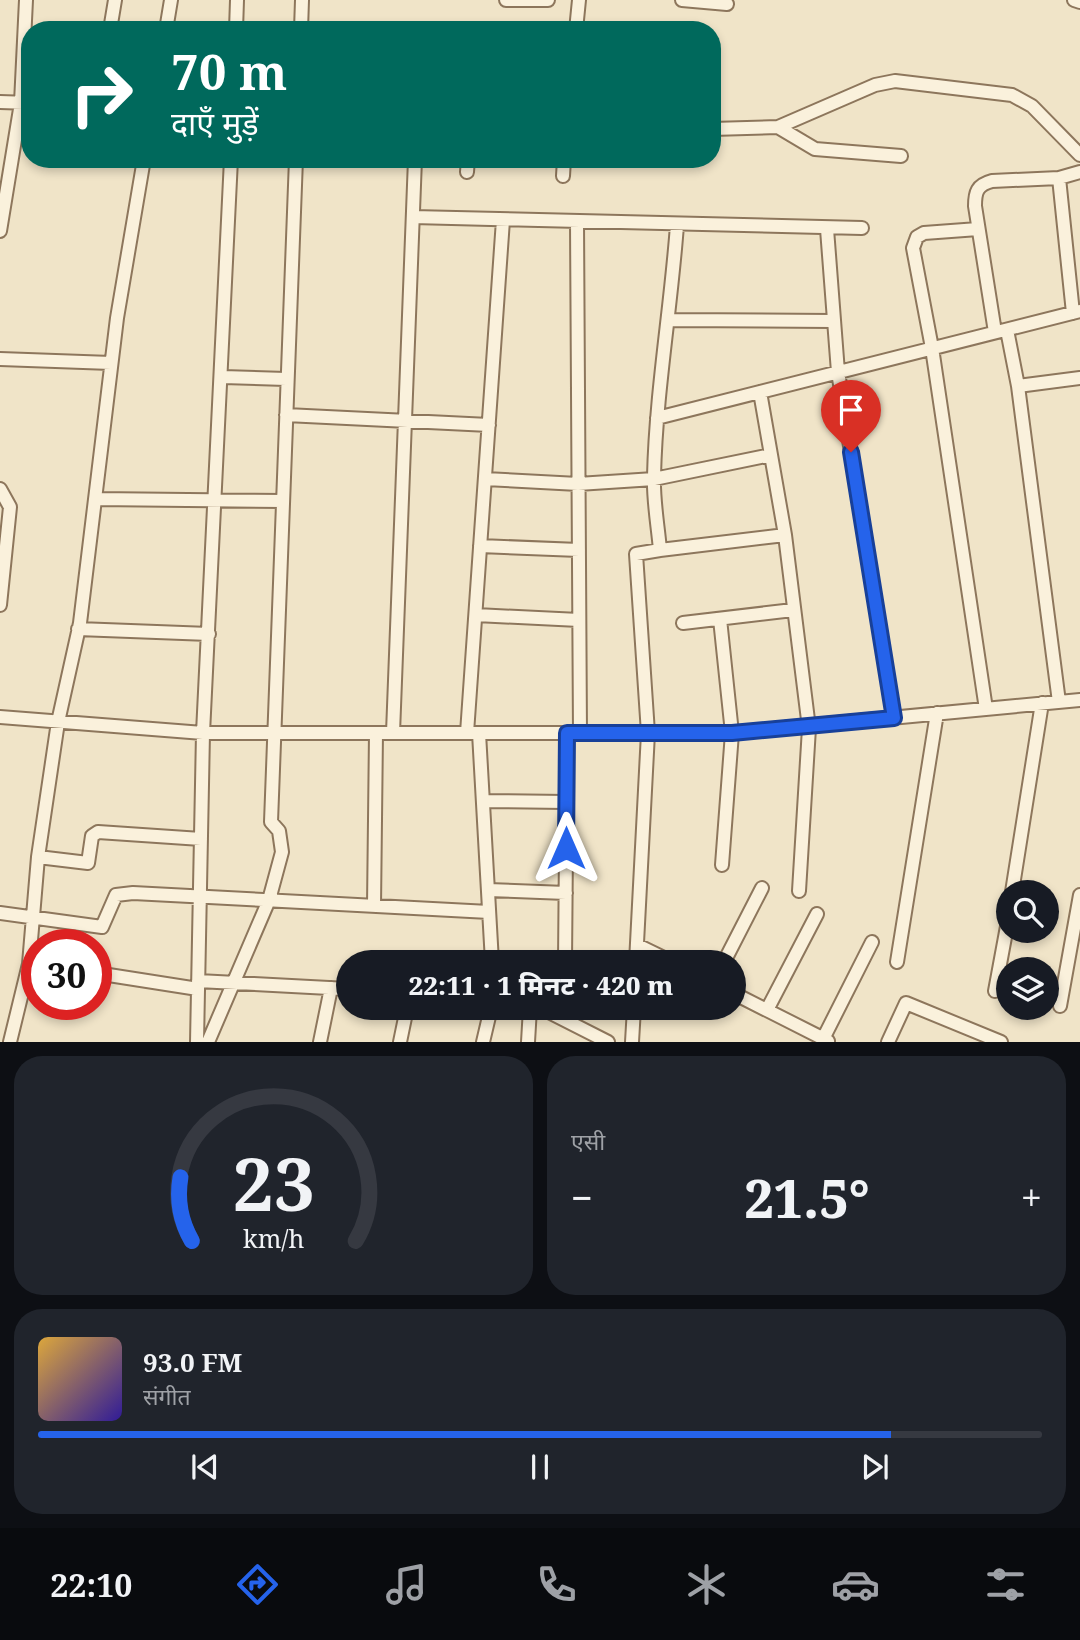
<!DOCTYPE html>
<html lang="hi">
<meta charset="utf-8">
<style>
body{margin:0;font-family:"Noto Serif","Noto Sans Devanagari",serif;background:#20242c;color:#f1f3f6;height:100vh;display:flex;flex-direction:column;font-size:26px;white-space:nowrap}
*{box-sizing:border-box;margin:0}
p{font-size:23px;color:#9ea1a6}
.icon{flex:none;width:38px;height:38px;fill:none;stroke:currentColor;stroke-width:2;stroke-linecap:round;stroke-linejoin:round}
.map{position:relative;height:1042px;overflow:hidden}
.drawer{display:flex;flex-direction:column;gap:14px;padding:14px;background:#0d0f14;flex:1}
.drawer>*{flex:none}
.hud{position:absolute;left:21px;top:21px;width:700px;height:147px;border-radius:28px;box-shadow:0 4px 10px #0003;background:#00695c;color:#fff;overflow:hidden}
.fabs{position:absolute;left:996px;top:880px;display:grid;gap:14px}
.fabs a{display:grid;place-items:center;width:63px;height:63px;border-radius:50%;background:#171b24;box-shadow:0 4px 10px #0003;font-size:35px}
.speed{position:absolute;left:21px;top:929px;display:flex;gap:14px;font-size:35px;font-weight:700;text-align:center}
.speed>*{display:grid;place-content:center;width:91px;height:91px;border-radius:50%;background:#171b24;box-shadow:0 4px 10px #0003;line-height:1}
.speed .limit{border:10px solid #d22;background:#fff;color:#111}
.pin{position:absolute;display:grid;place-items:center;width:60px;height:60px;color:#fff;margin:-72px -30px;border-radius:50% 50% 50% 0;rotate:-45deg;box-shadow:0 0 7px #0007}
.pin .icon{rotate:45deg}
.me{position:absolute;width:77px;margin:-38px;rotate:0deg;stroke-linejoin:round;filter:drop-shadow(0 0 5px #0008)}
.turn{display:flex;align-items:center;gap:24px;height:147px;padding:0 35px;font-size:32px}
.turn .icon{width:91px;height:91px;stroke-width:2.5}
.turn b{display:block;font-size:49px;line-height:60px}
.big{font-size:52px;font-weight:800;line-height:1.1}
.drawer .card{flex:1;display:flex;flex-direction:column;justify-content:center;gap:10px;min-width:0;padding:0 24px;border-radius:28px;background:#20242c}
.drawer .dial{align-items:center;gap:0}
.dial svg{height:182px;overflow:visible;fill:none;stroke:#363941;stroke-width:7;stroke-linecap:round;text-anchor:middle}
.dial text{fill:#f1f3f6;stroke:none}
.song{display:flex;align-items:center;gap:21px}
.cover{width:84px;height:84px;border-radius:10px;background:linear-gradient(135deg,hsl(40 70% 55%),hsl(250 70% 35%))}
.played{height:7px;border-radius:4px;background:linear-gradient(90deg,#2563eb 85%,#363941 85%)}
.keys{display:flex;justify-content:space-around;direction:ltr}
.heat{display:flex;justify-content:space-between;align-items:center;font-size:38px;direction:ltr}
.drawer .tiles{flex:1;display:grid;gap:14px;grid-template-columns:1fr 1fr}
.card:last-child{grid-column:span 2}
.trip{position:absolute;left:336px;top:950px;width:410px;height:70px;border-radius:35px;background:#171b24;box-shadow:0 4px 10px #0003;font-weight:800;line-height:70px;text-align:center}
.tab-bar{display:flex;height:112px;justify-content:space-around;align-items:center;background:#090b0e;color:#9ea1a6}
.tab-bar .icon{width:49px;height:49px}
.tab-bar .on{color:#2563eb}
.tab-bar b{font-size:32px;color:#f1f3f6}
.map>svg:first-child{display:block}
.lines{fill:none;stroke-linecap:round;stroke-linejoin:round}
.minor-casing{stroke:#8d765c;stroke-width:16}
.minor{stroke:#faf1dc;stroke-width:12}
.route-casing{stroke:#184099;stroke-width:18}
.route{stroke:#2563eb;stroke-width:12}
</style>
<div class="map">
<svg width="1080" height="1042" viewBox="0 0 1080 1042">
<rect width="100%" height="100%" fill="#f0e4c8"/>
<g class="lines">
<g class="minor-casing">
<path id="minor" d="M 506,0 L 548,0
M 682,0 L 727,4
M 1074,0 L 1080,2
M 110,30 L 115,0
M 166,30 L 171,0
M 236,30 L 237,0
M 301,30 L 302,0
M 576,30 L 579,0
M 0,102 L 30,103
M 778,127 L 815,149 L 901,156
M 712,129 L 778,127 L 875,85 L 895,81 L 1012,95 L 1032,106 L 1080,155
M 467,172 L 468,159
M 563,176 L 564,159
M 1059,178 L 1073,313
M 413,217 L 862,228
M 577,222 L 580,733
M 827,229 L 838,372 L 894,718
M 978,229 L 924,233 L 917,237 L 913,248 L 932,348 L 986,709
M 0,231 L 21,103 L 26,0
M 670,320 L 833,321
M 1007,330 L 1018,386 L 1059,702
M 995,332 L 975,206 C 975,192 977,185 992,181 L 1059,178 L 1080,172
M 0,359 L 111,363
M 223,377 L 286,379
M 1018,386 L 1080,378
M 760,392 L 785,535 L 809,728 L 799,891
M 286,415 L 489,425
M 657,418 L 1080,311
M 485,479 L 578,484 L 654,479 L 771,455
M 0,489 L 10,507 L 0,605
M 96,499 L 283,501
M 480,546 L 579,550
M 660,550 L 785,535
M 476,615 L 579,620
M 720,619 L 732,733 L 722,865
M 683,623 L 793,610
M 78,629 L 209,634
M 0,717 L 203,733 L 732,733 L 1080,700
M 393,733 L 415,159
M 467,733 L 503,220
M 479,733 L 492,962
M 484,801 L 566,802
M 38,857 L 88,863 L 92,836 L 98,832 L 201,839
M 488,890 L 566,893
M 1012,892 L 1042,703
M 374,906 L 376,733
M 0,913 L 102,927 L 116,895 L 133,893 L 489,912
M 637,945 L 672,962
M 565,962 L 567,733
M 636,962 L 648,733 L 636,554 L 660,550 C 658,526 653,500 654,476 C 656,392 671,308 677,225
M 724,962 L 762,888
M 897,962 L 937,713
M 96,973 L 198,989
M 198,981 L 348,989
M 995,991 L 1008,921
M 733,993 L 828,1041
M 1060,1006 L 1080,895
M 541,1008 L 608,1042
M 767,1010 L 817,914
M 823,1039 L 872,942
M 10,1042 L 29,964 L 38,857 L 58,722 L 80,623 L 117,318 L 144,159
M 197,1042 L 203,733 L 231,159
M 208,1042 L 269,900 L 282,852 L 279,831 L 271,822 L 296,159
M 320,1042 L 331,988
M 400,1042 L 407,1008
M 483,1042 L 491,1008
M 528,1042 L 530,1008
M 632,1042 L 634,1008
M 888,1042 L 906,1003 L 1001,1042"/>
</g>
<use href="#minor" class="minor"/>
</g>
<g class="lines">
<g class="route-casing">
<path id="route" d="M 566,848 L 567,733 L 732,733 L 894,718 L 851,452"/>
</g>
<use href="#route" class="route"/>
</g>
</svg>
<div class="fabs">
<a><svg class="icon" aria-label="search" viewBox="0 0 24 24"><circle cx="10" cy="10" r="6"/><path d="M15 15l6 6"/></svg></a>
<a><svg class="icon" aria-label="layers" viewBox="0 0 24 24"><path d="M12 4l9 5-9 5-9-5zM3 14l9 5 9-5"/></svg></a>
</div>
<div class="speed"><div class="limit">30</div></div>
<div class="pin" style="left:851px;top:452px;background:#d93025"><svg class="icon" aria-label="arrive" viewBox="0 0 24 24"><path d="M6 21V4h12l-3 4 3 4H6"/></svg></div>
<svg class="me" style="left:566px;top:848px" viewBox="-20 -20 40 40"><path d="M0-17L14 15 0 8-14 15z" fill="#2563eb" stroke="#fff" stroke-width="4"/></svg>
<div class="trip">22:11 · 1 मिनट · 420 m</div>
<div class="hud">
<div class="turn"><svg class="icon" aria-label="right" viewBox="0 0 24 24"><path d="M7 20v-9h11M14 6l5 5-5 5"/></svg><div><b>70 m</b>दाएँ मुड़ें</div></div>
</div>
</div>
<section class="drawer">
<div class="tiles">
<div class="card dial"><svg viewBox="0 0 100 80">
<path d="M14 69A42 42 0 1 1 86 69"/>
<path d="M14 69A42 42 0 0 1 9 41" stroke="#2563eb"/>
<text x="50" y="56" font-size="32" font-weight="700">23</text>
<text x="50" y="72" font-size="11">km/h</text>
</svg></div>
<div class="card"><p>एसी</p>
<div class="heat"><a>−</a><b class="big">21.5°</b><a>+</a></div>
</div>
<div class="card">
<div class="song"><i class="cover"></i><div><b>93.0 FM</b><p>संगीत</p></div></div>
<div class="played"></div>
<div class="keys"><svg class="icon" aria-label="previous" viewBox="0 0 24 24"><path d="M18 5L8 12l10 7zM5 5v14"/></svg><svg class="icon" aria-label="pause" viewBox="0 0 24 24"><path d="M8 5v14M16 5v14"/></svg><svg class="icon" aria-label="next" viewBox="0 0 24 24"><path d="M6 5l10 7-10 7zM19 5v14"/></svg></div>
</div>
</div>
</section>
<nav class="tab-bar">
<b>22:10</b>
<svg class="icon on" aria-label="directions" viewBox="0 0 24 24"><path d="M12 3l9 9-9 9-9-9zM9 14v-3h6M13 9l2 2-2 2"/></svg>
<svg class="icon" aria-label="music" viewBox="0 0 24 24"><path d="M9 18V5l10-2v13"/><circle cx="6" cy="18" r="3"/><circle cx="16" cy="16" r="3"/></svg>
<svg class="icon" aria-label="phone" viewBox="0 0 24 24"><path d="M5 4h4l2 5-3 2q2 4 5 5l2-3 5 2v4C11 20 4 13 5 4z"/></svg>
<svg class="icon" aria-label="climate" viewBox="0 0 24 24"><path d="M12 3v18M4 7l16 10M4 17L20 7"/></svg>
<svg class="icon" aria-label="car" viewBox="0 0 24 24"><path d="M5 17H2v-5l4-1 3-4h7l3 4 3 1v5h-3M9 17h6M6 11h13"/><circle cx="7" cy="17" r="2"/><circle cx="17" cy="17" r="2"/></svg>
<svg class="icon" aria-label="filters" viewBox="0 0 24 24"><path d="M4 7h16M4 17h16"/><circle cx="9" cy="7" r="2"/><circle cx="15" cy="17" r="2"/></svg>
</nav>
